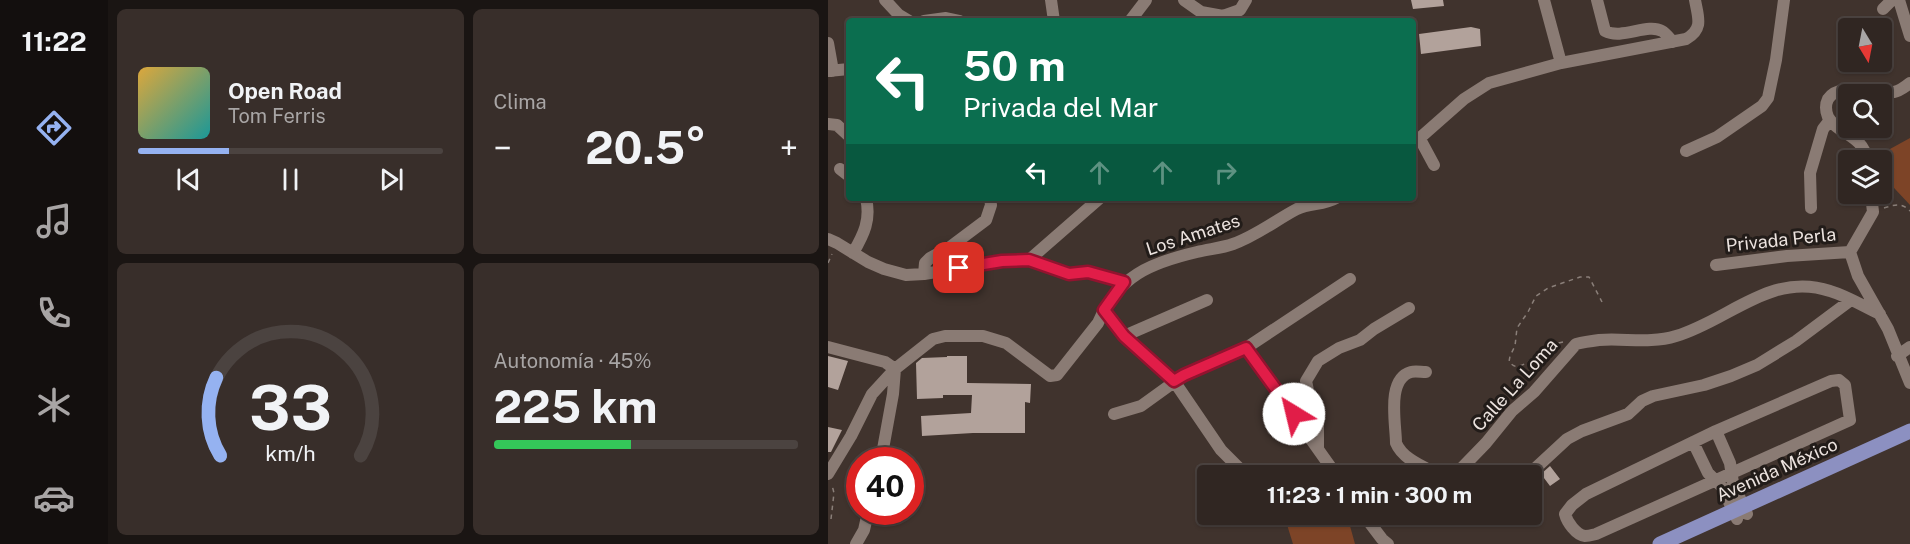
<!DOCTYPE html>
<html lang="es">
<meta charset="utf-8">
<style>
body{margin:0;font-family:"Public Sans",sans-serif;background:#382e2a;color:#f1f3f6;height:100vh;display:flex;flex-direction:column;font-size:22px;white-space:nowrap}
*{box-sizing:border-box;margin:0}
p{font-size:20px;color:#a8a5a5}
.icon{flex:none;width:33px;height:33px;fill:none;stroke:currentColor;stroke-width:2;stroke-linecap:round;stroke-linejoin:round}
.map{position:relative;flex:1;overflow:hidden}
.panel{display:flex;flex-direction:column;gap:9px;padding:9px;background:#1a1513;width:720px}
.panel>*{flex:none}
.hud{position:absolute;left:18px;top:18px;width:570px;height:183px;border-radius:6px;box-shadow:0 2px 4px #0004,0 0 0 2px #4b4340;background:#0b6e4f;color:#fff;overflow:hidden}
.needle{width:39px;rotate:170deg}
.buttons{position:absolute;left:1010px;top:18px;display:grid;gap:12px}
.buttons a{display:grid;place-items:center;width:54px;height:54px;border-radius:6px;background:#302622;box-shadow:0 2px 4px #0004,0 0 0 2px #4b4340;font-size:30px}
.speed{position:absolute;left:18px;top:447px;display:flex;gap:12px;font-size:30px;font-weight:700;text-align:center}
.speed>*{display:grid;place-content:center;width:78px;height:78px;border-radius:50%;background:#302622;box-shadow:0 2px 4px #0004,0 0 0 2px #4b4340;line-height:1}
.speed .limit{border:9px solid #d22;background:#fff;color:#111}
.pin{position:absolute;display:grid;place-items:center;width:51px;height:51px;color:#fff;margin:-26px;border-radius:12px;box-shadow:0 3px 9px #0006}
.me{position:absolute;width:66px;margin:-33px;rotate:324deg;stroke-linejoin:round;filter:drop-shadow(0 0 4px #0008)}
.turn{display:flex;align-items:center;gap:21px;height:126px;padding:0 18px;font-size:27px}
.turn .icon{width:78px;height:78px;stroke-width:2.5}
.turn b{display:block;font-size:42px;line-height:51px}
.lanes{display:flex;align-items:center;height:57px;padding:0 18px;background:#0003;justify-content:center;gap:30px;direction:ltr}
.lanes .off{opacity:.35}
.big{font-size:45px;font-weight:700;line-height:1.1}
.panel .widget{flex:1;display:flex;flex-direction:column;justify-content:center;gap:9px;min-width:0;padding:0 21px;border-radius:9px;background:#382e2a}
.panel .dial{align-items:center;gap:0}
.dial svg{height:156px;overflow:visible;fill:none;stroke:#4b4340;stroke-width:7;stroke-linecap:round;text-anchor:middle}
.dial text{fill:#f1f3f6;stroke:none}
.song{display:flex;align-items:center;gap:18px}
.cover{width:72px;height:72px;border-radius:9px;background:linear-gradient(135deg,hsl(40 70% 55%),hsl(180 70% 35%))}
.played{height:6px;border-radius:3px;background:linear-gradient(90deg,#95b2f1 30%,#4b4340 30%)}
.keys{display:flex;justify-content:space-around;direction:ltr}
.heat{display:flex;justify-content:space-between;align-items:center;font-size:33px;direction:ltr}
.charge{height:9px;border-radius:4px;background:linear-gradient(90deg,#34c759 45%,#4b4340 0)}
.panel .tiles{flex:1;display:grid;gap:9px;grid-template-columns:repeat(2,1fr)}
.trip{position:absolute;left:369px;top:465px;width:345px;height:60px;border-radius:6px;background:#302622;box-shadow:0 2px 4px #0004,0 0 0 2px #4b4340;font-weight:700;line-height:60px;text-align:center}
main{display:flex;flex:1;min-height:0}
.dock{display:flex;flex-direction:column;width:108px;justify-content:space-around;align-items:center;background:#130f0e;color:#a8a5a5}
.dock .icon{width:42px;height:42px}
.dock .selected{color:#95b2f1}
.dock b{font-size:27px;color:#f1f3f6}
.map>svg:first-child{display:block}
.green{fill:#7d4427}
.building{fill:#b2a29b}
.lines{fill:none;stroke-linecap:round;stroke-linejoin:round}
.path{stroke:#8a7f79;stroke-width:1.5;stroke-dasharray:4.5 4.5;stroke-linecap:butt}
.minor{stroke:#8a7b74;stroke-width:12}
.major{stroke:#8c90c1;stroke-width:15}
.route-casing{stroke:#92132f;stroke-width:15}
.route{stroke:#e11d48;stroke-width:10}
.labels{text-anchor:middle;stroke-width:6;stroke-linejoin:round;paint-order:stroke}
.street-label{font-size:18px;fill:#ece3df;stroke:#221c19}
</style>
<main>
<nav class="dock">
<b>11:22</b>
<svg class="icon selected" aria-label="directions" viewBox="0 0 24 24"><path d="M12 3l9 9-9 9-9-9zM9 14v-3h6M13 9l2 2-2 2"/></svg>
<svg class="icon" aria-label="music" viewBox="0 0 24 24"><path d="M9 18V5l10-2v13"/><circle cx="6" cy="18" r="3"/><circle cx="16" cy="16" r="3"/></svg>
<svg class="icon" aria-label="phone" viewBox="0 0 24 24"><path d="M5 4h4l2 5-3 2q2 4 5 5l2-3 5 2v4C11 20 4 13 5 4z"/></svg>
<svg class="icon" aria-label="climate" viewBox="0 0 24 24"><path d="M12 3v18M4 7l16 10M4 17L20 7"/></svg>
<svg class="icon" aria-label="car" viewBox="0 0 24 24"><path d="M5 17H2v-5l4-1 3-4h7l3 4 3 1v5h-3M9 17h6M6 11h13"/><circle cx="7" cy="17" r="2"/><circle cx="17" cy="17" r="2"/></svg>
</nav>
<section class="panel">
<div class="tiles">
<div class="widget">
<div class="song"><i class="cover"></i><div><b>Open Road</b><p>Tom Ferris</p></div></div>
<div class="played"></div>
<div class="keys"><svg class="icon" aria-label="previous" viewBox="0 0 24 24"><path d="M18 5L8 12l10 7zM5 5v14"/></svg><svg class="icon" aria-label="pause" viewBox="0 0 24 24"><path d="M8 5v14M16 5v14"/></svg><svg class="icon" aria-label="next" viewBox="0 0 24 24"><path d="M6 5l10 7-10 7zM19 5v14"/></svg></div>
</div>
<div class="widget"><p>Clima</p>
<div class="heat"><a>−</a><b class="big">20.5°</b><a>+</a></div>
</div>
<div class="widget dial"><svg viewBox="0 0 100 80">
<path d="M14 69A42 42 0 1 1 86 69"/>
<path d="M14 69A42 42 0 0 1 12 29" stroke="#95b2f1"/>
<text x="50" y="56" font-size="32" font-weight="700">33</text>
<text x="50" y="72" font-size="11">km/h</text>
</svg></div>
<div class="widget"><p>Autonomía · 45%</p><b class="big">225 km</b><div class="charge"></div></div>
</div>
</section>
<div class="map">
<svg width="1082" height="544" viewBox="0 0 1082 544">
<rect width="100%" height="100%" fill="#40332d"/>
<path class="green" d="M 1082,138 L 1082,205 L 1053,174 L 1053,160 L 1042,160 Z
M 456,515 L 519,515 L 527,544 L 465,544 Z"/>
<path class="building" d="M 583,0 L 615,0 L 616,6 L 585,9 Z
M 643,27 L 652,29 L 653,46 L 593,54 L 591,34 Z
M 0,356 L 20,361 L 10,390 L 0,387 Z
M 119,356 L 139,356 L 139,383 L 203,384 L 202,403 L 197,402 L 197,433 L 145,433 L 94,436 L 93,416 L 143,413 L 144,395 L 115,395 L 115,398 L 89,399 L 88,363 L 94,358 L 119,357 Z
M 0,427 L 14,430 L 3,452 L 0,452 Z
M 722,466 L 732,479 L 722,486 L 713,474 Z"/>
<g class="lines">
<path class="path" d="M 1056,208 C 1066,205 1074,202 1082,211
M 0,263 L 4,254
M 735,342 C 716,345 702,365 690,366 C 685,367 685,365 681,362 L 682,356 L 687,346 L 689,328 L 700,312 L 708,296 L 720,288 L 752,277 L 761,277 L 774,302
M 3,519 L 6,493 L 4,485"/>
<path class="minor" d="M 57,0 L 71,15 L 81,21
M 223,0 L 226,21
M 356,0 L 373,12 L 395,16 L 412,10 L 418,0
M 716,0 L 733,63
M 769,0 L 777,31 C 794,40 819,23 834,31 C 838,33 842,39 845,42
M 1071,0 L 1082,36
M 1055,9 L 1064,0
M 96,21 L 118,18 L 132,21
M 302,21 L 318,0
M 0,43 L 5,71
M 0,71 L 21,69
M 0,124 L 9,125 L 21,136
M 592,139 L 606,165
M 585,144 L 636,99 L 661,83 L 733,63 L 858,39 C 876,29 870,17 867,0
M 858,151 L 889,137 L 934,106 L 940,98 L 948,60 L 956,0
M 1039,160 C 1035,134 1010,135 1000,117 C 998,112 997,105 1000,99 C 1011,81 1048,95 1066,92 C 1072,91 1077,87 1082,83
M 12,169 L 21,176
M 1043,194 L 1045,212 L 1022,252 L 1030,276 L 1060,329 L 1082,383
M 983,208 L 982,173 L 995,129 L 1002,120
M 0,239 L 9,243 L 40,262 L 56,269 L 78,275 L 96,274 L 174,261 L 201,260 L 241,274 L 260,272 L 296,282
M 25,253 C 36,234 43,220 38,198
M 201,260 L 272,198
M 888,265 L 959,256 L 1022,252
M 96,274 L 97,263 L 102,258 L 122,247 L 158,220 L 163,205 L 162,198
M 276,310 L 296,336 L 346,381 L 393,450 L 419,476
M 296,336 L 379,300
M 0,347 L 57,362 L 67,369
M 418,348 L 509,476
M 1069,356 L 1082,347
M 598,372 C 593,372 587,371 583,372 C 558,379 568,424 568,443 C 575,460 597,467 613,476
M 1011,380 L 1017,385 L 1022,420 L 768,534 C 764,535 761,536 757,536 C 748,535 739,522 737,514 L 744,505 L 758,494 L 888,431 L 1003,381 Z
M 286,414 L 313,406 L 356,375 L 418,348 L 522,279
M 888,431 L 902,463 L 905,483 L 919,514
M 865,442 L 880,473 L 894,487 L 909,519
M 490,447 L 490,423 L 481,395 L 478,381 L 490,361 L 511,348 L 532,340 L 546,329 L 581,308
M 53,460 L 65,394 L 67,369
M 0,474 L 23,436 L 44,394 L 67,369 L 105,339 L 117,336 L 155,336 L 178,343 L 222,376 L 229,375 L 270,323 C 290,276 322,263 369,252 C 381,249 394,248 405,244 C 428,236 448,220 469,209 C 482,203 496,205 508,198
M 626,476 L 658,443 L 684,411 L 706,392 L 748,344 C 756,342 763,341 771,340 C 797,338 822,344 848,336 C 900,321 943,271 1002,291 C 1019,296 1035,306 1052,314
M 699,476 L 739,439 L 754,431 L 800,414 L 814,401 L 825,396 L 876,385 L 903,376 L 929,365 L 968,341 L 1023,300
M 535,514 L 554,539 L 560,544
M 28,544 L 36,530 L 40,512"/>
<path class="major" d="M 832,544 L 1082,431"/>
</g>
<g class="lines">
<g class="route-casing">
<path id="route" d="M 131,268 L 174,261 L 201,260 L 241,274 L 260,272 L 296,282 L 276,310 L 296,336 L 346,381 L 356,375 L 418,348 L 466,414"/>
</g>
<use href="#route" class="route"/>
</g>
<g class="labels">
<g class="street-label">
<text transform="translate(365 235) rotate(-18)" y="6">Los Amates</text>
<text transform="translate(953 240) rotate(-6)" y="6">Privada Perla</text>
<text transform="translate(687 385) rotate(-48)" y="6">Calle La Loma</text>
<text transform="translate(949 470) rotate(-24)" y="6">Avenida México</text>
</g>
</g>
</svg>
<div class="buttons">
<a><svg class="needle" viewBox="-14 -14 28 28"><path d="M0-13l5 13h-10z" fill="#e53935"/><path d="M0 13l5-13h-10z" fill="#a8a5a5"/></svg></a>
<a><svg class="icon" aria-label="search" viewBox="0 0 24 24"><circle cx="10" cy="10" r="6"/><path d="M15 15l6 6"/></svg></a>
<a><svg class="icon" aria-label="layers" viewBox="0 0 24 24"><path d="M12 4l9 5-9 5-9-5zM3 14l9 5 9-5"/></svg></a>
</div>
<div class="speed"><div class="limit">40</div></div>
<div class="pin" style="left:131px;top:268px;background:#d93025"><svg class="icon" aria-label="arrive" viewBox="0 0 24 24"><path d="M6 21V4h12l-3 4 3 4H6"/></svg></div>
<svg class="me" style="left:466px;top:414px" viewBox="-20 -20 40 40"><circle r="19" fill="#fff"/><path d="M0-13L10 11 0 6-10 11z" fill="#e11d48"/></svg>
<div class="trip">11:23 · 1 min · 300 m</div>
<div class="hud">
<div class="turn"><svg class="icon" aria-label="left" viewBox="0 0 24 24"><path d="M17 20v-9H6M10 6l-5 5 5 5"/></svg><div><b>50 m</b>Privada del Mar</div></div>
<div class="lanes"><svg class="icon" aria-label="left" viewBox="0 0 24 24"><path d="M17 20v-9H6M10 6l-5 5 5 5"/></svg><svg class="icon off" aria-label="ahead" viewBox="0 0 24 24"><path d="M12 20V5M6 11l6-6 6 6"/></svg><svg class="icon off" aria-label="ahead" viewBox="0 0 24 24"><path d="M12 20V5M6 11l6-6 6 6"/></svg><svg class="icon off" aria-label="right" viewBox="0 0 24 24"><path d="M7 20v-9h11M14 6l5 5-5 5"/></svg></div>
</div>
</div>
</main>
